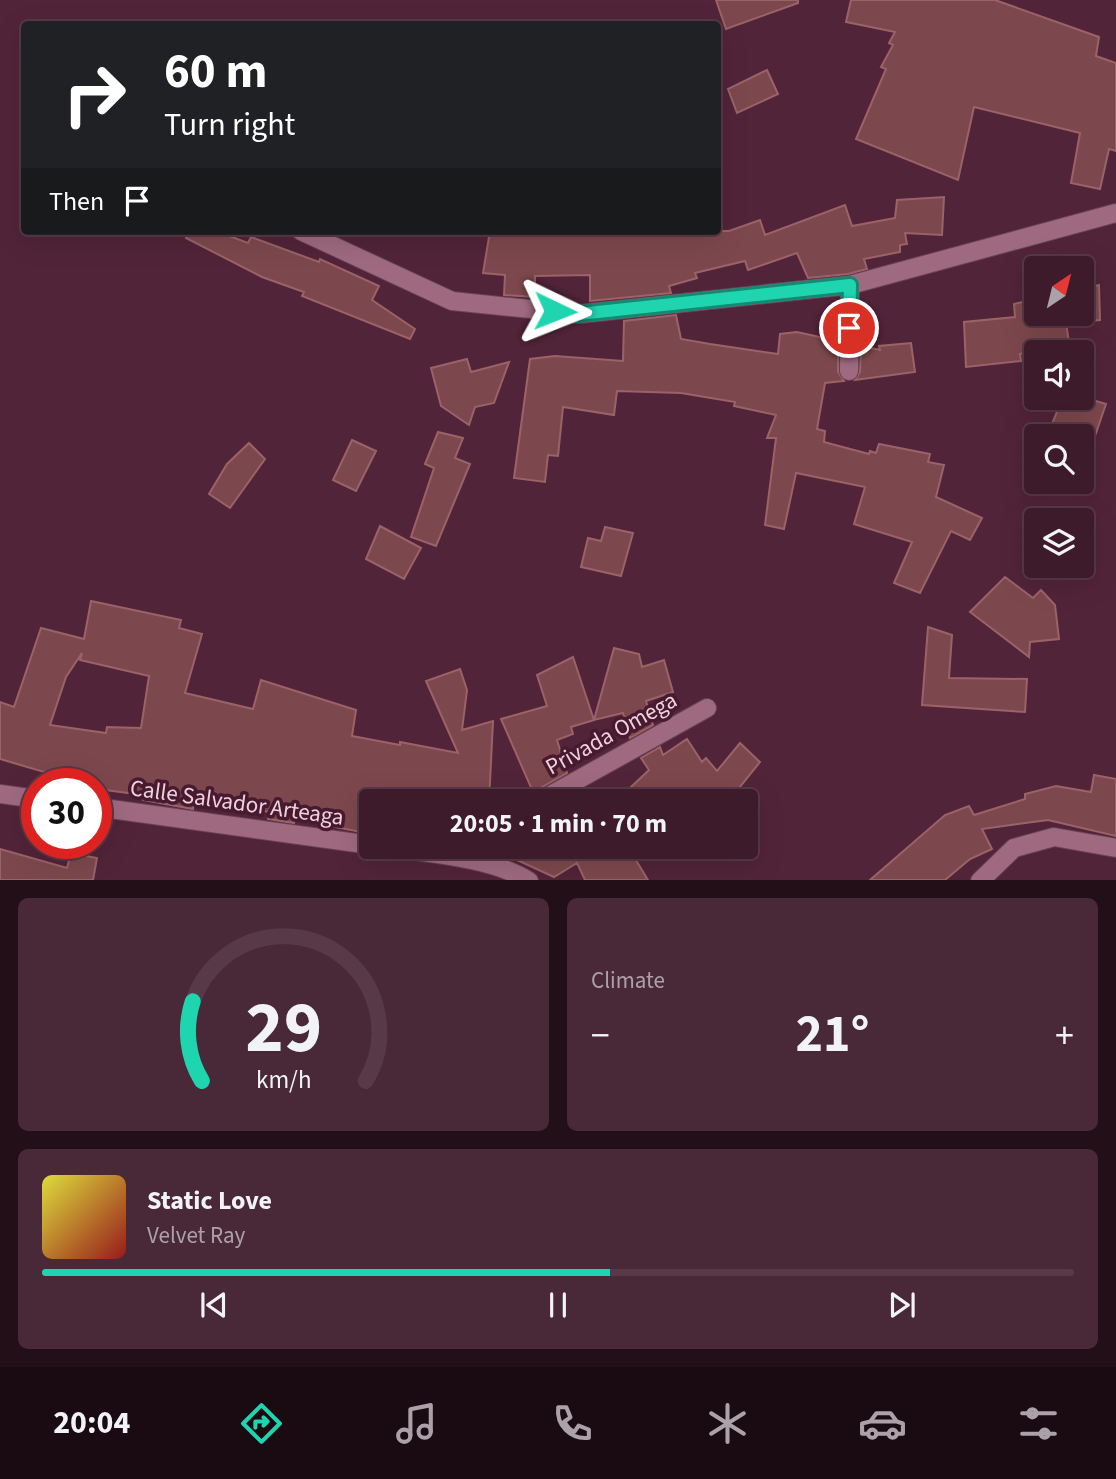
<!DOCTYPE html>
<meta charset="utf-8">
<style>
body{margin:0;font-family:"Source Sans 3",sans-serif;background:#492837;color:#f1f3f6;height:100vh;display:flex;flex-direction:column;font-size:26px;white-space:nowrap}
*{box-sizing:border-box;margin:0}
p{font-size:23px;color:#ada1a9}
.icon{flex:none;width:38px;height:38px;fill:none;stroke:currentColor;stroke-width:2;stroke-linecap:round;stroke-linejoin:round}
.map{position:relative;height:880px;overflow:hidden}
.details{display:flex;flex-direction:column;gap:18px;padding:18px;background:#220f18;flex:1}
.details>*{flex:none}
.hud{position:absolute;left:21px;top:21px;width:700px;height:214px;border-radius:7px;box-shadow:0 7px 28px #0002,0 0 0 2px #573947;background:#202124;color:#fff;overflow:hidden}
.needle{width:46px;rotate:35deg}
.tools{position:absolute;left:1024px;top:256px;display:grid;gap:14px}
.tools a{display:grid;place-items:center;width:70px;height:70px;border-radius:7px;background:#3e1b2b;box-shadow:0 7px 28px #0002,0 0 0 2px #573947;font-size:35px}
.speed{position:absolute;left:21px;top:768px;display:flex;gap:14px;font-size:35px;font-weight:700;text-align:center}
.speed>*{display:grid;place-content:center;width:91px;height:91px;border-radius:50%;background:#3e1b2b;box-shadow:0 7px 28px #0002,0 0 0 2px #573947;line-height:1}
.speed .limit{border:10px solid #d22;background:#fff;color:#111}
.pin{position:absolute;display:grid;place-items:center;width:60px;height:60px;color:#fff;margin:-30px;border:4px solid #fff;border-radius:50%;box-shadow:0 2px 7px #0007}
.me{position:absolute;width:77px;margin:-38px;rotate:92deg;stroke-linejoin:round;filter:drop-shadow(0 0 5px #0008)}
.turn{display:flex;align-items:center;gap:24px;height:147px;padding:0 28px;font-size:32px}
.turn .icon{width:91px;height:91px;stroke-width:2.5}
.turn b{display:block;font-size:49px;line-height:60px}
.then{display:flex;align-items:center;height:66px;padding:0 28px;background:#0003;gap:14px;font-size:26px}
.big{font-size:52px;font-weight:700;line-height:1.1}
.details .card{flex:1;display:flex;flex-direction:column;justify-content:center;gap:10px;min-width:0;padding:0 24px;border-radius:10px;background:#492837}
.details .dial{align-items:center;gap:0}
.dial svg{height:182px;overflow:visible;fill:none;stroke:#573947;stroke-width:7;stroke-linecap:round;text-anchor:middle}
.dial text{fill:#f1f3f6;stroke:none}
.song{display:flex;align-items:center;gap:21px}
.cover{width:84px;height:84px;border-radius:10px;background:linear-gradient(135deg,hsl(60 70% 55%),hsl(0 70% 35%))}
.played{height:7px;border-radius:4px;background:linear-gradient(90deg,#1fd5b0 55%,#573947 55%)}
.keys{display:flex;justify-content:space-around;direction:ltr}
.heat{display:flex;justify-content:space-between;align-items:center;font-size:38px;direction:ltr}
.details .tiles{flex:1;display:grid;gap:18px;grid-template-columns:1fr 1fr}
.card:last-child{grid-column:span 2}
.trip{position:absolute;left:359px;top:789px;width:399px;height:70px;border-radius:7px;background:#3e1b2b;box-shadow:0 7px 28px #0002,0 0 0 2px #573947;font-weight:700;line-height:70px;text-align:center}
.tab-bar{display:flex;height:112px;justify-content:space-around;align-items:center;background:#190b11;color:#ada1a9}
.tab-bar .icon{width:49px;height:49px}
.tab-bar .active{color:#1fd5b0}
.tab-bar b{font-size:32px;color:#f1f3f6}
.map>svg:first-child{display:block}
.building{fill:#7d484d;stroke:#9b6368;stroke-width:2;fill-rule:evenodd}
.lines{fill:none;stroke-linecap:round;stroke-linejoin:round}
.street-casing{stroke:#6a4355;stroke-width:20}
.street{stroke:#9f6a80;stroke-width:18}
.route-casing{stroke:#148a72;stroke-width:18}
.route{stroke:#1fd5b0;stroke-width:12}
.labels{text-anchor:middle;stroke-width:7;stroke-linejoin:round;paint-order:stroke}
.street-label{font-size:23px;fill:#f0d2dd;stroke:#471a2f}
</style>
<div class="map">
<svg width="1116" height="881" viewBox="0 0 1116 881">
<rect width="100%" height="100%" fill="#522439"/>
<path class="building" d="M 716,0 L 798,0 L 798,3 L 726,29 Z
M 851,0 L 995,0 L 1099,37 L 1096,56 L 1116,63 L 1116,151 L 1109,149 L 1100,189 L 1071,183 L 1080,133 L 974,107 L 958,180 L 856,139 L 886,69 L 881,67 L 893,45 L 889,43 L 895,32 L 846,22 Z
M 767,70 L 778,94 L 737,113 L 728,89 Z
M 944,197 L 942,235 L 905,233 L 907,244 L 900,245 L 900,252 L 864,259 L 867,269 L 848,274 L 808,278 L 797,253 L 748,270 L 745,261 L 695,273 L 697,278 L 669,286 L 671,293 L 590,301 L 590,275 L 535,276 L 535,297 L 504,295 L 505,275 L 483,273 L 490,231 L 729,231 L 760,220 L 765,235 L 845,205 L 852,226 L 895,218 L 897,200 Z
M 189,231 L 216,231 L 248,243 L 251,237 L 319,262 L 320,259 L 379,286 L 372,300 L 415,329 L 410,339 L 302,296 L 304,292 L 262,277 L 186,238 Z
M 1099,285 L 1100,320 L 1066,323 L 1069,342 L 1020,354 L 1021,361 L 966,367 L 964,322 L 1015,317 L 1014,304 L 1036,299 L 1036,313 L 1082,313 L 1082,289 Z
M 676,315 L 681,339 L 710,344 L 778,354 L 780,334 L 797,332 L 838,341 L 838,372 L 844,381 L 825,383 L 817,429 L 825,431 L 824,442 L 869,454 L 870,451 L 876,453 L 879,444 L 930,454 L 928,462 L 944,465 L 936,497 L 982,518 L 970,540 L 951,531 L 920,593 L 894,583 L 912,542 L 854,524 L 865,487 L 796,473 L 784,529 L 765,525 L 776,438 L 767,438 L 776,415 L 734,406 L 735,402 L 681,393 L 617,391 L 614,415 L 563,407 L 558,456 L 548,455 L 545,482 L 514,478 L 530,359 L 555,356 L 623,361 L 624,321 Z
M 911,343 L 915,372 L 855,380 L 860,372 L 861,346 L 880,350 L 879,346 Z
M 467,359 L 471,372 L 509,362 L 494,403 L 475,407 L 469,425 L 441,406 L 431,368 Z
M 1063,397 L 1082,397 L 1106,404 L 1095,436 L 1047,436 Z
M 438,432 L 463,438 L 455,458 L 470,464 L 436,546 L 411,537 L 434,468 L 425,464 Z
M 352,440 L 376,451 L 356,491 L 333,480 Z
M 249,443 L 265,459 L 230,508 L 209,494 L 227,464 Z
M 380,526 L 421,548 L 404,579 L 366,559 Z
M 605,527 L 633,533 L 621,576 L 581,567 L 588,538 L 601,541 Z
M 1005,577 L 1033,598 L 1041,590 L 1055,605 L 1059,639 L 1030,642 L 1029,657 L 970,612 Z
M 91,601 L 181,620 L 179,628 L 202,634 L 185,693 L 253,709 L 261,680 L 356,710 L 352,736 L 400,745 L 400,742 L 458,753 L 426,681 L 460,669 L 467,690 L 462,730 L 493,721 L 489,802 L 449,795 L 448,802 L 371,802 L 371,834 L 295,819 L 294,823 L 268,819 L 269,812 L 195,798 L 193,809 L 143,800 L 143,795 L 105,790 L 96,787 L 96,784 L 85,784 L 0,759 L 0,702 L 14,707 L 41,628 L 84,639 ZM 82,653 L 80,660 L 149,676 L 141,728 L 107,727 L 106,733 L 50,725 L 66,677 Z
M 928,627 L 952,635 L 949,678 L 1027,679 L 1025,712 L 922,705 Z
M 614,648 L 639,654 L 642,667 L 664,660 L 673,692 L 646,701 L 653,725 L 630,738 L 623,713 L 594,720 Z
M 573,657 L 594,720 L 571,727 L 573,734 L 557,740 L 567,773 L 533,792 L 501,719 L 547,706 L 537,675 Z
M 687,739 L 702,762 L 706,758 L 717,771 L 740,743 L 760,762 L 735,793 L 742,802 L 615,802 L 649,770 L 641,758 L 660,747 L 663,755 Z
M 1094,775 L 1116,779 L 1116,836 L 1048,820 L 982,829 L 992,849 L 970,859 L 945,880 L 870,880 L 945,815 L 969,806 L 974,815 L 1025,799 L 1025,794 L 1056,786 L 1091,792 Z
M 517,847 L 628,847 L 648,880 L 585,880 L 577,863 L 554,877 L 504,854 Z
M 0,849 L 67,868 L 71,853 L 97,858 L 93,880 L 0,880 Z"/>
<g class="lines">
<g class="street-casing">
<path id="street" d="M 301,231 L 452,301 L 579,314 L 850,285 L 1116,213
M 849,371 L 850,285
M 0,794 L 37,799
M 538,802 L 707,708
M 96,807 L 371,845
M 386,847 C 428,853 493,858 529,881
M 980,881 L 1014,848 L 1054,837 L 1116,848"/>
</g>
<use href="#street" class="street"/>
</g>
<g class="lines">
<g class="route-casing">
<path id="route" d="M 555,311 L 579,314 L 850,285 L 849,328"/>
</g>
<use href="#route" class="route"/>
</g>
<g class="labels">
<g class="street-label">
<text transform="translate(611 733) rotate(-29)" y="8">Privada Omega</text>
<text transform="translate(237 802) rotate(8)" y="8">Calle Salvador Arteaga</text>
</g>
</g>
</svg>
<div class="tools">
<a><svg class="needle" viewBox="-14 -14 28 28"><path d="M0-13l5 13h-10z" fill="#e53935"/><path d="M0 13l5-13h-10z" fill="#ada1a9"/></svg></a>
<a><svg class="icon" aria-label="sound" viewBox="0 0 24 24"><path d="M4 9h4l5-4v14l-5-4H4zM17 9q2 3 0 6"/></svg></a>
<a><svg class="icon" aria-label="search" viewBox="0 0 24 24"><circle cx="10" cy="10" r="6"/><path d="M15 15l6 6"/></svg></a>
<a><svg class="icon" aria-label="layers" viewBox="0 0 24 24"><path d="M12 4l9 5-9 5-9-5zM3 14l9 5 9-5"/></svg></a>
</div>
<div class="speed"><div class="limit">30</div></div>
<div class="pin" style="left:849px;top:328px;background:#d93025"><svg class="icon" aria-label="arrive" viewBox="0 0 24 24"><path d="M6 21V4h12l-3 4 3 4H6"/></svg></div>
<svg class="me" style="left:555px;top:311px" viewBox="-20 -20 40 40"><path d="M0-17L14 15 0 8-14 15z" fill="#1fd5b0" stroke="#fff" stroke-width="4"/></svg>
<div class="trip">20:05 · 1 min · 70 m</div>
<div class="hud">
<div class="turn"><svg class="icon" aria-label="right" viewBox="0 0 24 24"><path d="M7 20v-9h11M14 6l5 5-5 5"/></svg><div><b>60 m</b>Turn right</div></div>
<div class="then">Then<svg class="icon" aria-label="arrive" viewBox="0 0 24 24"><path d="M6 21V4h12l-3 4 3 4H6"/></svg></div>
</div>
</div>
<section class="details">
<div class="tiles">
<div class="card dial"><svg viewBox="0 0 100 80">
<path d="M14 69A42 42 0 1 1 86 69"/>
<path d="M14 69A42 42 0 0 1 10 34" stroke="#1fd5b0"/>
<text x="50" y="56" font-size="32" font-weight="700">29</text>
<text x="50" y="72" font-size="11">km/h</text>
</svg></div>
<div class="card"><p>Climate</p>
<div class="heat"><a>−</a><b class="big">21°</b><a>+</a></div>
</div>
<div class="card">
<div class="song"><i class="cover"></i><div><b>Static Love</b><p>Velvet Ray</p></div></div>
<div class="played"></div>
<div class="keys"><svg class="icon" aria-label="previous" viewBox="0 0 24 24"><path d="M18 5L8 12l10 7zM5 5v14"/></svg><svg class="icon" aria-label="pause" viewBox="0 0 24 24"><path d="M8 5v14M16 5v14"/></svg><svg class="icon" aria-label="next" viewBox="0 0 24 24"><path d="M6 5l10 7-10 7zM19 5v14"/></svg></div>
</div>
</div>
</section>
<nav class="tab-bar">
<b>20:04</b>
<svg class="icon active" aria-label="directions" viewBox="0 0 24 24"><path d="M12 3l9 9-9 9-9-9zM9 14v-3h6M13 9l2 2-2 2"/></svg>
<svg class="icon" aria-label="music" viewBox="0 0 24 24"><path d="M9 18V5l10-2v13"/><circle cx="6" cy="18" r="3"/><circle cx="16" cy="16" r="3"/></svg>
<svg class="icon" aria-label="phone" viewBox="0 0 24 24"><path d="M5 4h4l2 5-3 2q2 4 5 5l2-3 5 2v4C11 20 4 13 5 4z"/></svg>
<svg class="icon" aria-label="climate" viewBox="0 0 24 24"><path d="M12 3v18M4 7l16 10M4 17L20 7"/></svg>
<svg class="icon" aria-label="car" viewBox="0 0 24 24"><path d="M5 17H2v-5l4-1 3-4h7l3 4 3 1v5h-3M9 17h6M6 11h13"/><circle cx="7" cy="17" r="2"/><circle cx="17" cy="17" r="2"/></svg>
<svg class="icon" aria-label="filters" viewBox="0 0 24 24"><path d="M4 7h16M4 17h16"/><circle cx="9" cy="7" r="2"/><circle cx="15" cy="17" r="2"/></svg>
</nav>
